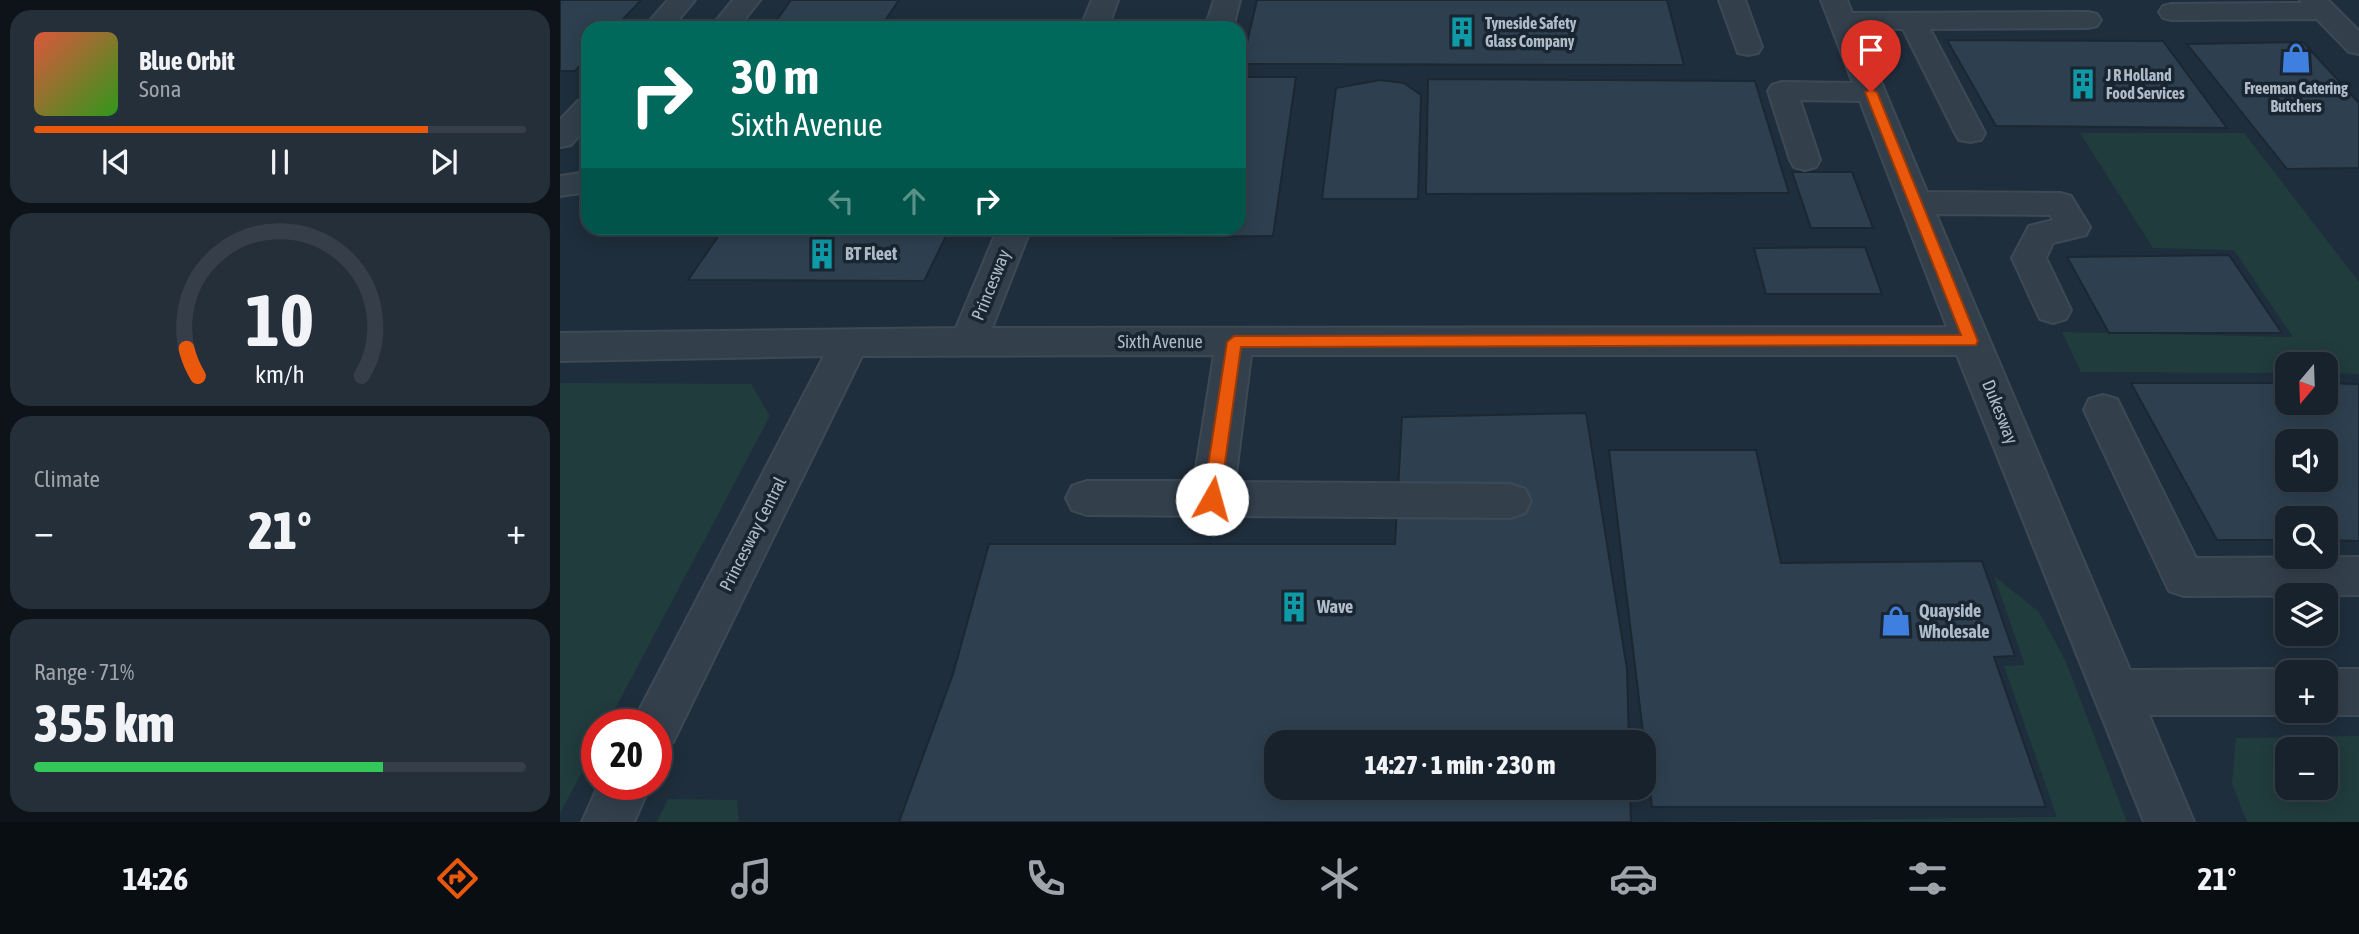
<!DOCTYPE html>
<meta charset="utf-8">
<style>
body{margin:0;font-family:"Asap Condensed",sans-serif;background:#242f39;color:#f1f3f6;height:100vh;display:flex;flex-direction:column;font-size:26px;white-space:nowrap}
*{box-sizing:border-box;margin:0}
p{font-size:23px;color:#9ea4aa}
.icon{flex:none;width:38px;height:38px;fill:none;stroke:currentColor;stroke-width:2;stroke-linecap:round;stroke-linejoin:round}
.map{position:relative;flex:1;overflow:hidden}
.panel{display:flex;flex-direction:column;gap:10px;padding:10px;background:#0d1319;width:560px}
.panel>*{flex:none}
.guide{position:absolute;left:21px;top:21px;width:665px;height:214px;border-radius:21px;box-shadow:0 4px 18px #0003,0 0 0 2px #363f49;background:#00695c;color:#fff;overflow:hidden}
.needle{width:46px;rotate:199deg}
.controls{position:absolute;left:1715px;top:352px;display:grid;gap:14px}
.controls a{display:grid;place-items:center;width:63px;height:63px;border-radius:14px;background:#17222d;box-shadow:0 4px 18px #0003,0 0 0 2px #363f49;font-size:35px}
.speed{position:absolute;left:21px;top:709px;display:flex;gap:14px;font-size:35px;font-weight:700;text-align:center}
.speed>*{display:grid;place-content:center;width:91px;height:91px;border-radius:50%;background:#17222d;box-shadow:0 4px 18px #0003,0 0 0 2px #363f49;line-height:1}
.speed .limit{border:10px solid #d22;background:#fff;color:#111}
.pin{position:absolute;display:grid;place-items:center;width:60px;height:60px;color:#fff;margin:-72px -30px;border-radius:50% 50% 50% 0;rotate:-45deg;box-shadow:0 0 7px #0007}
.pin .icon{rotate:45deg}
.me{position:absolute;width:77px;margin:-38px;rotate:7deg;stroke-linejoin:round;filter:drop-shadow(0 0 5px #0008)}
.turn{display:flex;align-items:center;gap:24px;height:147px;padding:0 35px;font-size:32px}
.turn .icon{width:91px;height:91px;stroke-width:2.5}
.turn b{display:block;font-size:49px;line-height:60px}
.lanes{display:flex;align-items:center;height:66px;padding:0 35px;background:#0003;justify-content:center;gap:35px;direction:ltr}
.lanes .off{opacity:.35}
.big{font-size:52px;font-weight:800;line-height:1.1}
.panel .tile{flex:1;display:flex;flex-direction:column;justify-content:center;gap:10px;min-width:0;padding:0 24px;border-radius:21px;background:#242f39}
.panel .dial{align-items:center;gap:0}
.dial svg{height:182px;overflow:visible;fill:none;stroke:#363f49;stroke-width:7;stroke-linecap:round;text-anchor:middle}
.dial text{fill:#f1f3f6;stroke:none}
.song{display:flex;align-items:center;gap:21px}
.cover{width:84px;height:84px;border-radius:10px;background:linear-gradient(135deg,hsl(10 70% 55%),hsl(110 70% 35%))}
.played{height:7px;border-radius:4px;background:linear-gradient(90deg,#ea580c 80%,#363f49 80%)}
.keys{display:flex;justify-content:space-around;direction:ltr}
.heat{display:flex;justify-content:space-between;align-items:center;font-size:38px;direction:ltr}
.charge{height:10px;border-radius:5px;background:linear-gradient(90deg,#34c759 71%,#363f49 0)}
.trip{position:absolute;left:704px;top:730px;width:392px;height:70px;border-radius:21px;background:#17222d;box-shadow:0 4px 18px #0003,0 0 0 2px #363f49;font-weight:800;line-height:70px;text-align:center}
.tabs{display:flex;height:112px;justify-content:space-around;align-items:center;background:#090e12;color:#9ea4aa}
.tabs .icon{width:49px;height:49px}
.tabs .selected{color:#ea580c}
.tabs b{font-size:32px;color:#f1f3f6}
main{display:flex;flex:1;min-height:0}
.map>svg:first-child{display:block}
.green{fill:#213c3d;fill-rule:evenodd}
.building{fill:#2e4050;stroke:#1b2732;stroke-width:2;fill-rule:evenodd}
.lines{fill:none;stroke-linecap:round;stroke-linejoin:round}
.minor-casing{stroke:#3d4955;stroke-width:4}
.minor{fill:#33404c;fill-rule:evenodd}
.route{fill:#ea580c;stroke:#983908;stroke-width:2}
.labels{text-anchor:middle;stroke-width:7;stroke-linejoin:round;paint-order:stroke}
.far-poi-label{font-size:16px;font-weight:bold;fill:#aebbc8;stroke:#192530;text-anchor:start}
.poi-label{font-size:18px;font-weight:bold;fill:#aebbc8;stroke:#192530;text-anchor:start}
.street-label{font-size:18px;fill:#aebbc8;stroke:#192530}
</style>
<main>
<section class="panel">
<div class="tile">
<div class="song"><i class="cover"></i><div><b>Blue Orbit</b><p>Sona</p></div></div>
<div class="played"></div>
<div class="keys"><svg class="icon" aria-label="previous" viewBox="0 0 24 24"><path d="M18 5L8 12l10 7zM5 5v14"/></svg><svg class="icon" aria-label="pause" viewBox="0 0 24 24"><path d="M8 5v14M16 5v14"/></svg><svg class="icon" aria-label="next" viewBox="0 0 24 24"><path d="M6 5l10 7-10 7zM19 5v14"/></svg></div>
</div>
<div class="tile dial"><svg viewBox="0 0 100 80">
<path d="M14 69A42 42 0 1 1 86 69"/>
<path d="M14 69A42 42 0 0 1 9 57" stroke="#ea580c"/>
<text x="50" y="56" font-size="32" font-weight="700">10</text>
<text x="50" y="72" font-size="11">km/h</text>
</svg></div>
<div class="tile"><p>Climate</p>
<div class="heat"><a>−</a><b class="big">21°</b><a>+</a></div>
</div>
<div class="tile"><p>Range · 71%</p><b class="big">355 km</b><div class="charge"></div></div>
</section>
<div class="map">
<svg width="1799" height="822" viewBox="0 0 1799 822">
<rect width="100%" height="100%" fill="#1f2e3c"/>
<path class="green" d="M 1520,133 L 1684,133 L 1799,282 L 1799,374 L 1766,373 L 1766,364 L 1727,364 L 1727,373 L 1521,372 L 1502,332 L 1733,337 L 1674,250 L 1593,248 Z
M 0,383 L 191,384 L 210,416 L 47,724 L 37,724 L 37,744 L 0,813 Z
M 1434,576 L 1479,612 L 1506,662 L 1567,822 L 1094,822 L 1497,817 L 1444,666 L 1465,665 Z
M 1799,736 L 1799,822 L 1687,822 L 1672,784 L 1676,738 ZM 1727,749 L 1766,749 L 1766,788 L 1727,788 Z
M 108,799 L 177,800 L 179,822 L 97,822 Z"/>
<path class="building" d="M 0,0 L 81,0 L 55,28 L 28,28 L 28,57 L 15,71 L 0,71 Z
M 231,0 L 339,0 L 320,28 L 211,28 Z
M 697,0 L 1107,0 L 1124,65 L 682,64 Z
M 1387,40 L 1603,41 L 1667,128 L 1436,126 Z
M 1743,42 L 1799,103 L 1799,168 L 1727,169 L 1627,44 Z
M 679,77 L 736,77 L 713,236 L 554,238 L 557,228 L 679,228 Z
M 868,79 L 1195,81 L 1229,193 L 866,194 Z
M 820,80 L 844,83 L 861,95 L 858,199 L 762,199 L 776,88 Z
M 1232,172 L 1292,172 L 1313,228 L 1251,228 Z
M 164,228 L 390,228 L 364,281 L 128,280 Z
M 1305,247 L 1322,294 L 1206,294 L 1194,248 Z
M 1669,255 L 1722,333 L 1549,333 L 1507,257 Z
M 1571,383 L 1727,383 L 1727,402 L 1766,402 L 1766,383 L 1799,384 L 1799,541 L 1766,540 L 1766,518 L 1727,518 L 1727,540 L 1657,540 ZM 1727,441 L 1766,441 L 1766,480 L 1727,480 Z
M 1026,413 L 1067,669 L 1069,742 L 716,742 L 716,788 L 1070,788 L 1071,822 L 339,822 L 393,674 L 429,544 L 835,544 L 842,417 Z
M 1049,450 L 1196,450 L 1221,563 L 1422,561 L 1455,656 L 1434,657 L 1486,807 L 1092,807 Z"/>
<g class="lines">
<g class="minor-casing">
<path id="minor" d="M 108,0 L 135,0 L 112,28 L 83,28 Z
M 173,0 L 200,0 L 178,28 L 150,28 Z
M 532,0 L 558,0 L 548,28 L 520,28 Z
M 654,0 L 680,0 L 673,28 L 645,28 Z
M 1159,0 L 1185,0 L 1202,47 L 1198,53 L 1188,55 L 1178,53 Z
M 1261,0 L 1287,0 L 1292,13 L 1528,12 L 1537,14 L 1541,20 L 1537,26 L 1528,28 L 1370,29 L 1425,133 L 1421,140 L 1410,142 L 1399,140 L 1395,133 L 1343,29 L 1299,29 L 1367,192 L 1500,193 L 1511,196 L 1530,227 L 1526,235 L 1493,243 L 1486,258 L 1511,310 L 1506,319 L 1493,323 L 1480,319 L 1452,258 L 1469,226 L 1493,220 L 1490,215 L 1376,214 L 1570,670 L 1727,669 L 1733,672 L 1727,672 L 1727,710 L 1737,710 L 1727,715 L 1589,715 L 1634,822 L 1584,822 L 1397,355 L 691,355 L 675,482 L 950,484 L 965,489 L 971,501 L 965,513 L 950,518 L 527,515 L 512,510 L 506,498 L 512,486 L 527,481 L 634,481 L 654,355 L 302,356 L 113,742 L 96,748 L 96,724 L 72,724 L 264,356 L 0,361 L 0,333 L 396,328 L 438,228 L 471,228 L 432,328 L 1387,327 L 1300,101 L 1240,100 L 1260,160 L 1256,167 L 1245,170 L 1234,167 L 1230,160 L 1208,91 L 1212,85 L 1222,82 L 1293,83 Z
M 1740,0 L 1768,0 L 1799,31 L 1799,54 L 1789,52 L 1757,19 L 1612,20 L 1603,18 L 1599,12 L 1603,6 L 1612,4 L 1742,3 Z
M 28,98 L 28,125 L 11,145 L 0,147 L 0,120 L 18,101 Z
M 28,172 L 28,192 L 0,196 L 0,176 Z
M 1543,395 L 1557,399 L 1636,558 L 1799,557 L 1799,595 L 1624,596 L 1609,591 L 1524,410 L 1529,399 Z
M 1766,669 L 1799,669 L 1799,715 L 1766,715 L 1756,710 L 1766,710 L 1766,672 L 1760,672 Z
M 39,784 L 91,784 L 74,822 L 22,822 Z"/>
</g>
<use href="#minor" class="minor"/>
</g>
<path class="route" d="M 1311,89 L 1317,92 L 1418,341 L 1416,345 L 681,347 L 660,499 L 658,504 L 646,504 L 643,499 L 667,342 L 674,336 L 1401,335 L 1305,92 Z"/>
<defs>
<g id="building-bare" transform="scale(2.415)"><path d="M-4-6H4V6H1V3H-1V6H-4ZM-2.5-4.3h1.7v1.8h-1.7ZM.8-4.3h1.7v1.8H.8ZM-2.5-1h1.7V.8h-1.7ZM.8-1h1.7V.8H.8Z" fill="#0f9aa8" stroke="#192530" stroke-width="2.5" paint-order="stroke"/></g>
<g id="shop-bare" transform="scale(2.415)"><path d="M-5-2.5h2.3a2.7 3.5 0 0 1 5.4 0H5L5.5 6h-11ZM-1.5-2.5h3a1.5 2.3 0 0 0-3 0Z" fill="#3f7fe0" stroke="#192530" stroke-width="2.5" paint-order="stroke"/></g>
</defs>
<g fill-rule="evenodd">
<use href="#building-bare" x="902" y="32"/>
<use href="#shop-bare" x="1736" y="58"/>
<use href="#building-bare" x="1523" y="84"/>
<use href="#building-bare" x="262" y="254"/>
<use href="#building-bare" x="734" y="607"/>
<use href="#shop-bare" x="1336" y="621"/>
</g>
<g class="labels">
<g class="far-poi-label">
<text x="925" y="29">Tyneside Safety<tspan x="925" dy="18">Glass Company</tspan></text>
<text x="1546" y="81">J R Holland<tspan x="1546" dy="18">Food Services</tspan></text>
<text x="1736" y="94" text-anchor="middle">Freeman Catering<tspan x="1736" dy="18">Butchers</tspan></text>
</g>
<g class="poi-label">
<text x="285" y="260">BT Fleet</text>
<text x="757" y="613">Wave</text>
<text x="1359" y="617">Quayside<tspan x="1359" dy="21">Wholesale</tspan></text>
</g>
<g class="street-label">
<text transform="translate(431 285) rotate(-68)" y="6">Princesway</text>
<text x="600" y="348">Sixth Avenue</text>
<text transform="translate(1440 412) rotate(68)" y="6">Dukesway</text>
<text transform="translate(193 534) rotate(-63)" y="6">Princesway Central</text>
</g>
</g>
</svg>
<div class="controls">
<a><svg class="needle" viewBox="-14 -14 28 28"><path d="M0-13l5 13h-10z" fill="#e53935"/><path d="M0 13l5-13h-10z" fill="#9ea4aa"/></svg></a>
<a><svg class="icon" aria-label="sound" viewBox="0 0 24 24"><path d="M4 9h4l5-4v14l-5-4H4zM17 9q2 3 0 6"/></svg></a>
<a><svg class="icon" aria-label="search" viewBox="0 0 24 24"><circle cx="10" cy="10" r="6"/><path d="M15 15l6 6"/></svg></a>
<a><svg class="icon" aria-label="layers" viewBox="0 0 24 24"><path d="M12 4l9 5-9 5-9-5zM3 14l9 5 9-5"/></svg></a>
<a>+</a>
<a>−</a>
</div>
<div class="speed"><div class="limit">20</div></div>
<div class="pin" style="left:1311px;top:92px;background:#d93025"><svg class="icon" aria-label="arrive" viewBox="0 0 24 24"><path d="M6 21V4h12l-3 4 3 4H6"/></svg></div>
<svg class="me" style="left:652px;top:499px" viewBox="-20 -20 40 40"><circle r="19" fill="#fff"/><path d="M0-13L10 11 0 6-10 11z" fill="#ea580c"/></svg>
<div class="trip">14:27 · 1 min · 230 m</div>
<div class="guide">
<div class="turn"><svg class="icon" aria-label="right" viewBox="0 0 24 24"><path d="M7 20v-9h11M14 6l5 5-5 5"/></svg><div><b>30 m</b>Sixth Avenue</div></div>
<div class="lanes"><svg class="icon off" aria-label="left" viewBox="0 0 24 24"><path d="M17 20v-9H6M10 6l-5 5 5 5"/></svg><svg class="icon off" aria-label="ahead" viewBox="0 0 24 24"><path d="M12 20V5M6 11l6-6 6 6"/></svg><svg class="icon" aria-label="right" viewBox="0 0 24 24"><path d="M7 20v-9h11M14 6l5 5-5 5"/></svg></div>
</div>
</div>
</main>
<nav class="tabs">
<b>14:26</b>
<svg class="icon selected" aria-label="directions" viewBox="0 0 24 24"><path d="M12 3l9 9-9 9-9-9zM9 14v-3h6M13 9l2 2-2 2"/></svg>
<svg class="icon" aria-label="music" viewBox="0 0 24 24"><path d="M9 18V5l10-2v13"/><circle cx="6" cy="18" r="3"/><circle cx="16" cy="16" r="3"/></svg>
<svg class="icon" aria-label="phone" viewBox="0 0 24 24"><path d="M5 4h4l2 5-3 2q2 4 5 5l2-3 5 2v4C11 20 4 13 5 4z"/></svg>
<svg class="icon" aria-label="climate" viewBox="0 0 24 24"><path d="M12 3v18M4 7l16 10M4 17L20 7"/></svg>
<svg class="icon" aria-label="car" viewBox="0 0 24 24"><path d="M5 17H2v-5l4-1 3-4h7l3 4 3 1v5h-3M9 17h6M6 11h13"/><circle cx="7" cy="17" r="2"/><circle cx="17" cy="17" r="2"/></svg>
<svg class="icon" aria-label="filters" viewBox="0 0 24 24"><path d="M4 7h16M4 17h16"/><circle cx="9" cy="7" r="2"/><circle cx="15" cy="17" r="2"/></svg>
<b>21°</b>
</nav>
